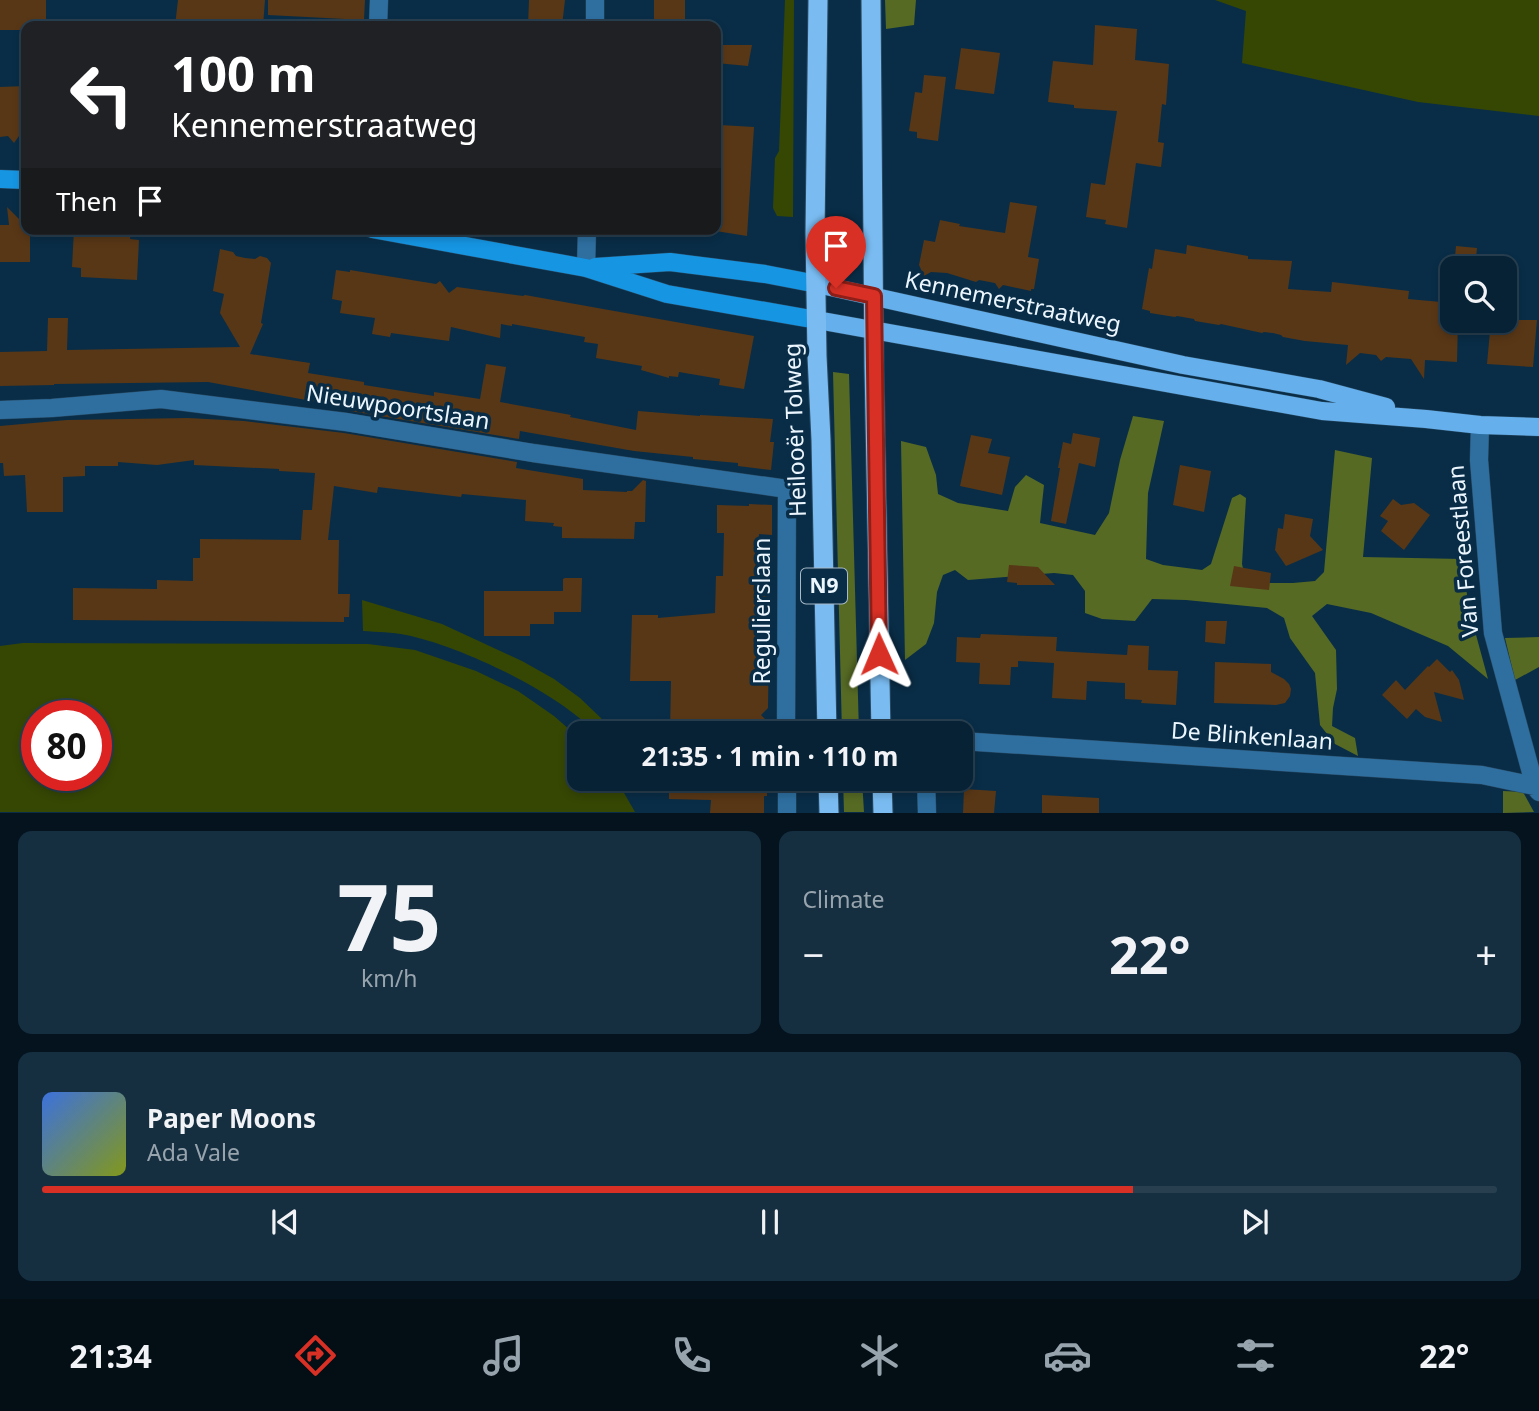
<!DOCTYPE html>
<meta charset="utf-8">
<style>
body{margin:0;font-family:"Noto Sans",sans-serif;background:#152f41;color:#f1f3f6;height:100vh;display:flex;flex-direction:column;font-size:26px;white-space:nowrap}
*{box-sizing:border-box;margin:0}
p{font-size:23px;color:#98a4ad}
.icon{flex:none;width:38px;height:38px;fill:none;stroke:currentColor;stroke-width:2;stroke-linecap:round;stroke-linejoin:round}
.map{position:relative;height:813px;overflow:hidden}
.drawer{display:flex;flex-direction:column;gap:18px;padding:18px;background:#04131d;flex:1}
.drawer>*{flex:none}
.guide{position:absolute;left:21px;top:21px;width:700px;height:214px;border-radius:14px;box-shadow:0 4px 10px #0003,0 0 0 2px #283f50;background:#202124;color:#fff;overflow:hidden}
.tools{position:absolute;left:1440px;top:256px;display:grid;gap:14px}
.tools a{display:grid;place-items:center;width:77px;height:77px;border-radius:14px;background:#072235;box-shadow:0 4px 10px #0003,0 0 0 2px #283f50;font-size:35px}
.speed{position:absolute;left:21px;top:700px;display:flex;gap:14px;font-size:35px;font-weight:700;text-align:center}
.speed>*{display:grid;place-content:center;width:91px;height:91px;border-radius:50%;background:#072235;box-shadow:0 4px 10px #0003,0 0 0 2px #283f50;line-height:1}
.speed .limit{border:10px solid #d22;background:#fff;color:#111}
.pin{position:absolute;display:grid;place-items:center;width:60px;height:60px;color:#fff;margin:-72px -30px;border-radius:50% 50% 50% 0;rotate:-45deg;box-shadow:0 0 7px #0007}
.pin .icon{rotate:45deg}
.me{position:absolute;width:77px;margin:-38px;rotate:359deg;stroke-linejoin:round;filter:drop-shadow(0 0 5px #0008)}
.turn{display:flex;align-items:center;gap:24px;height:147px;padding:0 35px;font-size:32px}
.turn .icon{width:91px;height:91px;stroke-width:2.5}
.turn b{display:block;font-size:49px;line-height:60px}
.then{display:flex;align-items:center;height:66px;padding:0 35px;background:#0003;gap:14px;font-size:26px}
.big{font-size:52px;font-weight:700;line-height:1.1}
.drawer .card{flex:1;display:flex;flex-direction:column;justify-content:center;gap:10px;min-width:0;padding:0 24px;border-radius:14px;background:#152f41}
.drawer .dial{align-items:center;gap:0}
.dial b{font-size:91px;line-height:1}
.song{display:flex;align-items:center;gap:21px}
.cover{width:84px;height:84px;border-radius:10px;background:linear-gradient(135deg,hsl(220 70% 55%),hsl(70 70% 35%))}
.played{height:7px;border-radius:4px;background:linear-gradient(90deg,#d93025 75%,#283f50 75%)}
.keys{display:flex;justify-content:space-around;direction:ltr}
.heat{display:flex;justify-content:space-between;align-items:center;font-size:38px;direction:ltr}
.drawer .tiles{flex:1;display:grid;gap:18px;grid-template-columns:1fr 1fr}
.card:last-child{grid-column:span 2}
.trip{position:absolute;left:567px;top:721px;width:406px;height:70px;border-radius:14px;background:#072235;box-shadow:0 4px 10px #0003,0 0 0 2px #283f50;font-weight:700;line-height:70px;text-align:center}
.dock{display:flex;height:112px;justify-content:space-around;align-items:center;background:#030e15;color:#98a4ad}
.dock .icon{width:49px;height:49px}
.dock .on{color:#d93025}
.dock b{font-size:32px;color:#f1f3f6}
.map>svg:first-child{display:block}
.green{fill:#364704;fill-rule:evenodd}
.forest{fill:#566a24}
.building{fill:#583716}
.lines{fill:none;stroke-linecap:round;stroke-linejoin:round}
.minor-casing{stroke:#294961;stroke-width:19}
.secondary-casing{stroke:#294961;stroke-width:19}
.primary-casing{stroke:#294961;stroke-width:19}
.trunk-casing{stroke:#294961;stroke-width:21}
.minor{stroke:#2e6fa0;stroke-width:18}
.secondary{stroke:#1695e3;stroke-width:18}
.primary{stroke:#65b0ec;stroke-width:18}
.trunk{stroke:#7abcf2;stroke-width:19}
.route-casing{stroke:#8d1f18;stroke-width:18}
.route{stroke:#d93025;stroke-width:12}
.labels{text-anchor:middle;stroke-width:7;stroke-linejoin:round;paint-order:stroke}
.shield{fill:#092d47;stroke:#a8bac8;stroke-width:2}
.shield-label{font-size:21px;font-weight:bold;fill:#ecf6ff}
.street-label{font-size:23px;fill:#ecf6ff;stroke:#092d47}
</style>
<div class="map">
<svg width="1539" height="813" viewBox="0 0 1539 813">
<rect width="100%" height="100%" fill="#092d47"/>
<path class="green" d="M 785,0 L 794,0 L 793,217 L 777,216 L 773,208 L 775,158 L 779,151 Z
M 1215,0 L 1539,0 L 1539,116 L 1418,102 L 1242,63 L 1246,11 Z
M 362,600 L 442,624 L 522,661 L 554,679 L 580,698 L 604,721 L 612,733 L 595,733 C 560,693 458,645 406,635 C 392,632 377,632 363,631 Z
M 23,643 L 368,644 L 415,650 L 476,671 L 518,691 L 554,716 L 579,738 L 579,779 L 616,779 L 635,812 L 0,812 L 0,646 ZM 37,716 L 96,716 L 96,775 L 37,775 Z"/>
<path class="forest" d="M 885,0 L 916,0 L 914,25 L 886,29 Z
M 833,372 L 849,374 L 859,733 L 842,733 Z
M 1133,416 L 1164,421 L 1148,493 L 1146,559 L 1163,565 L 1202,570 L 1211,564 L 1232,498 L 1240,494 L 1246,498 L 1242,564 L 1245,577 L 1257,583 L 1293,583 L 1315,581 L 1324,572 L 1335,450 L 1372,458 L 1363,557 L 1462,559 L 1469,609 L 1488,679 L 1448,646 L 1371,613 L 1327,604 L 1312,616 L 1336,650 L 1337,689 L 1333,708 L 1332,726 L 1355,738 L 1358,756 L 1335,744 L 1320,725 L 1315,673 L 1290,638 L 1284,618 L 1267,608 L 1186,600 L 1152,599 L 1135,621 L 1102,619 L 1085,613 L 1085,591 L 1073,575 L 1054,573 L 968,580 L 955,570 L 943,575 L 937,592 L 934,623 L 926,644 L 905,660 L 901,441 L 926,447 L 936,475 L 938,494 L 958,503 L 1008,511 L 1015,487 L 1026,475 L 1044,485 L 1040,523 L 1095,535 L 1109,513 L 1120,460 Z
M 1539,637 L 1539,667 L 1515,680 L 1505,638 Z
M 843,779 L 862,779 L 864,812 L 844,812 Z
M 1503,791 L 1523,792 L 1534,812 L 1503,813 Z"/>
<path class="building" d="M 0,0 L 46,0 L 46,26 L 26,26 L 26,30 L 0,30 Z
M 178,0 L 265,0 L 263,26 L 175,26 Z
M 268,0 L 365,0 L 364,20 L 268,15 Z
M 529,0 L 565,0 L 562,26 L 528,26 Z
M 654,0 L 685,0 L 685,26 L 654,26 Z
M 1095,25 L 1137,29 L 1135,60 L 1169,64 L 1166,105 L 1162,104 L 1158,142 L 1164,143 L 1161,167 L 1136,163 L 1127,228 L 1105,224 L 1106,220 L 1086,217 L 1091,183 L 1105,185 L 1117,111 L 1074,108 L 1074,105 L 1048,102 L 1053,61 L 1093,65 Z
M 716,45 L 752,45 L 748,66 L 716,63 Z
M 961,48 L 1000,53 L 994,94 L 955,89 Z
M 924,75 L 946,77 L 938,141 L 917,138 L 917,132 L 909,131 L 915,92 L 922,93 Z
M 26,86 L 26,136 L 19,136 L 14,143 L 8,136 L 0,137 L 0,87 Z
M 720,125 L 754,127 L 747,236 L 716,231 L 716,154 Z
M 1010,202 L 1037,206 L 1028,257 L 1039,259 L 1034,289 L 1031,289 L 1031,291 L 1003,285 L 999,289 L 995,283 L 979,280 L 976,282 L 947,273 L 931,272 L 924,276 L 919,265 L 924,240 L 935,242 L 940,220 L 960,224 L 959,226 L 1005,233 Z
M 7,207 L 26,226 L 26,229 L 30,229 L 30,262 L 0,262 L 0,225 L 9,225 Z
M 74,229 L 131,231 L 130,239 L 139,240 L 137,280 L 81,277 L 81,268 L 72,267 Z
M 1187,245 L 1248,256 L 1248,259 L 1292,261 L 1288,289 L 1331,292 L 1332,282 L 1409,291 L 1408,299 L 1452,303 L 1452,320 L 1458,320 L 1457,362 L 1425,360 L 1424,379 L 1411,359 L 1386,357 L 1381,361 L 1376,355 L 1360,353 L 1346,365 L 1348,345 L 1305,341 L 1283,337 L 1281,335 L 1273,333 L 1264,332 L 1262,333 L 1221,324 L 1219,325 L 1195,321 L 1194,319 L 1177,316 L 1175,317 L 1150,313 L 1150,311 L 1142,309 L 1149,268 L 1152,269 L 1155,249 L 1186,254 Z
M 1456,246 L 1477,248 L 1475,268 L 1454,268 Z
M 220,249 L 233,252 L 236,256 L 245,258 L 255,259 L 260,256 L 267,258 L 271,263 L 261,323 L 263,324 L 250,354 L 310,363 L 308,373 L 364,382 L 364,385 L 434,396 L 434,392 L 480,399 L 486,364 L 506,367 L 500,402 L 571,415 L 570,417 L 636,430 L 638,411 L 700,416 L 700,415 L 773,419 L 770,442 L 774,442 L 771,470 L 738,466 L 738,463 L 693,459 L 693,457 L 634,451 L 520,431 L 519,439 L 350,411 L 350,408 L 208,382 L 54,384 L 54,385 L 0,386 L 0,352 L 47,351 L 48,318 L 68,318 L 67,350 L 240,347 L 220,313 L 224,294 L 213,291 Z
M 336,270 L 350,272 L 350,270 L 436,284 L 440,281 L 449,293 L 457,287 L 523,296 L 525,295 L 754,336 L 744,389 L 719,385 L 720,379 L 679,372 L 678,377 L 669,376 L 669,378 L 641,370 L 642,366 L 596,358 L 598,344 L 584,342 L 585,337 L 512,324 L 512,326 L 501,324 L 500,338 L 451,327 L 449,341 L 391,333 L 390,337 L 372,334 L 375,318 L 340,313 L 342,301 L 332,299 Z
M 1491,320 L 1537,320 L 1533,367 L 1487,364 Z
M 188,418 L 244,421 L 344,433 L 517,462 L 516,468 L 583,479 L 583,490 L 627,492 L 627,491 L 632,491 L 643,480 L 646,481 L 645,522 L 635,522 L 634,539 L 562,538 L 562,527 L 553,526 L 554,523 L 525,521 L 526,500 L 462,494 L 461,497 L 378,487 L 377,493 L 334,486 L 328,540 L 339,540 L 338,594 L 350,594 L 349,617 L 344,617 L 344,622 L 73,620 L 73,588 L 157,589 L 157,580 L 193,581 L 193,558 L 200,558 L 200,539 L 301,540 L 303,510 L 312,510 L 315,473 L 279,471 L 279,469 L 194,465 L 194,460 L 157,465 L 118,462 L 118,466 L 85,466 L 85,476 L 63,477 L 63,512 L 27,512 L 25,475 L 4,476 L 3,463 L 0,463 L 0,426 L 67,420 Z
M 1073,433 L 1100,438 L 1095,467 L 1079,463 L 1066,524 L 1051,521 L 1060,468 L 1058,468 L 1063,442 L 1071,444 Z
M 971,435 L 992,439 L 988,453 L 1010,457 L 1002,495 L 960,486 Z
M 1180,465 L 1211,471 L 1204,512 L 1173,505 Z
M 1393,499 L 1401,505 L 1414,503 L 1430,515 L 1404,550 L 1381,531 L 1388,521 L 1380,516 Z
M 749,504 L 772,505 L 772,535 L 759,534 L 757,574 L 770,574 L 768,708 L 761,715 L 766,720 L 765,733 L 670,733 L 671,681 L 630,681 L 632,615 L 658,615 L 658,618 L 715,613 L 716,576 L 723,576 L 724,533 L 717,533 L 717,505 L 749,506 Z
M 1285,514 L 1313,519 L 1310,536 L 1323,550 L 1286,566 L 1275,550 L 1278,528 L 1283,529 Z
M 1009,565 L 1038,567 L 1055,585 L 1017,585 L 1017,583 L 1007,582 Z
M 1234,566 L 1271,573 L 1269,590 L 1230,586 Z
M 565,578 L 582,578 L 581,612 L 554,612 L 554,624 L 530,624 L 530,636 L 484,636 L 484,591 L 563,591 L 563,579 Z
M 1206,621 L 1227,621 L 1225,644 L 1205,642 Z
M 981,634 L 1057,637 L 1056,651 L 1127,655 L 1128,645 L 1149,646 L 1148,670 L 1178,671 L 1176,705 L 1141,703 L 1142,700 L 1125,699 L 1125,683 L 1087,681 L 1086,700 L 1052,698 L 1054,663 L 1018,661 L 1018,667 L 1011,667 L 1010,685 L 979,684 L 980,663 L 956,662 L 957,637 L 980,638 Z
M 1437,659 L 1450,672 L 1452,670 L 1459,680 L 1464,700 L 1434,692 L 1442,722 L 1425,717 L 1416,709 L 1407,719 L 1382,695 L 1396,680 L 1405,690 L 1428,666 L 1429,667 Z
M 1215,662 L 1271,664 L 1271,672 L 1284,679 L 1289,684 L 1291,689 L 1290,696 L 1285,703 L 1276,705 L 1214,703 Z
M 669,779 L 767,779 L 767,796 L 764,796 L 764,813 L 710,813 L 711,800 L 669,799 Z
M 964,789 L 996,791 L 994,813 L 963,813 Z
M 1042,795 L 1099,798 L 1099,813 L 1042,813 Z"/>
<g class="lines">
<g class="minor-casing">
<path id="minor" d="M 378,26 L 379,0
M 595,26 L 595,0
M 586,268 L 587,229
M 0,410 L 52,408 L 161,399 L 346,422 L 533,453 L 787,489 L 786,733
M 1480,425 L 1479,460 L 1493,633 L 1535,787 L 1539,792
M 961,741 L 1482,775 L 1539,787
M 787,779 L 787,813
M 926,779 L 927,813"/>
</g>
<g class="secondary-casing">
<path id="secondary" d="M 0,179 L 26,180
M 372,229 L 586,268 L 667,294 L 817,320
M 595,267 L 670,262 L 765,274 L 817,284"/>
</g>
<g class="primary-casing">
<path id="primary" d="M 817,284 L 1183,365 L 1319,389 L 1386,407
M 817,320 L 1322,411 L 1426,419 L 1480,425 L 1539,427"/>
</g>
<g class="trunk-casing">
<path id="trunk" d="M 818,0 L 815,233 L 817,356 L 821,440 L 827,733
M 871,0 L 874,366 L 881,733
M 828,779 L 829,813
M 882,779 L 883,813"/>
</g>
<use href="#minor" class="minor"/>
<use href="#secondary" class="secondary"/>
<use href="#primary" class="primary"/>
<use href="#trunk" class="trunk"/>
</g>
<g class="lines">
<g class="route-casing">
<path id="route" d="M 836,288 L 874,296 L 879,654"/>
</g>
<use href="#route" class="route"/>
</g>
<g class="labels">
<rect class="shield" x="801" y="568.5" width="46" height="35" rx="5"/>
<g class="shield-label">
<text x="824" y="593">N9</text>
</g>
<g class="street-label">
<text transform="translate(1013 302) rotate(12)" y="8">Kennemerstraatweg</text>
<text transform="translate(398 407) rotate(9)" y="8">Nieuwpoortslaan</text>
<text transform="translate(795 430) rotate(-92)" y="8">Heilooër Tolweg</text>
<text transform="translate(1463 551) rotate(-95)" y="8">Van Foreestlaan</text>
<text transform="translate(762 611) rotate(-90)" y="8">Regulierslaan</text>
<text transform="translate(1252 736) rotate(4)" y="8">De Blinkenlaan</text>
</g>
</g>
</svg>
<div class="tools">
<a><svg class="icon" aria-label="search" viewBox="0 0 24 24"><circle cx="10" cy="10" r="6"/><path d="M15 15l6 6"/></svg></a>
</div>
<div class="speed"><div class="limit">80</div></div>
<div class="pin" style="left:836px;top:288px;background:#d93025"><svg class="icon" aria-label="arrive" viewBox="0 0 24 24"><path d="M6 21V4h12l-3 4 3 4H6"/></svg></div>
<svg class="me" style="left:879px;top:654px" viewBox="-20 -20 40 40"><path d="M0-17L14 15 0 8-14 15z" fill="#d93025" stroke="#fff" stroke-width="4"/></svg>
<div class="trip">21:35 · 1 min · 110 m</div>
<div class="guide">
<div class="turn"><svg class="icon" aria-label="left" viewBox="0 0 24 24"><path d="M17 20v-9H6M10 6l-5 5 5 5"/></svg><div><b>100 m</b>Kennemerstraatweg</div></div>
<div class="then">Then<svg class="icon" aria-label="arrive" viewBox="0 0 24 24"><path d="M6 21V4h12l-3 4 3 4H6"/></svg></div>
</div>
</div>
<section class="drawer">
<div class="tiles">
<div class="card dial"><b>75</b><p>km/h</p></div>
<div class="card"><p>Climate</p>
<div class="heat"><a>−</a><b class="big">22°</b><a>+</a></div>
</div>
<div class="card">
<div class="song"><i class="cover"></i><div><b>Paper Moons</b><p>Ada Vale</p></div></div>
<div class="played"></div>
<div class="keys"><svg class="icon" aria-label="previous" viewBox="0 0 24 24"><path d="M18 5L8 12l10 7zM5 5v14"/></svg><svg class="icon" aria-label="pause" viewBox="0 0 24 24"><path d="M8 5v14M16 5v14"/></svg><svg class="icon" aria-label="next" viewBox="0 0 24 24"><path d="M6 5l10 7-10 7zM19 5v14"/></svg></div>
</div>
</div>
</section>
<nav class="dock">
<b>21:34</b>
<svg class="icon on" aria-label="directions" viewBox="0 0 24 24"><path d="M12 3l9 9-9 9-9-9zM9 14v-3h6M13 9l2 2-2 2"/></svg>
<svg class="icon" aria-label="music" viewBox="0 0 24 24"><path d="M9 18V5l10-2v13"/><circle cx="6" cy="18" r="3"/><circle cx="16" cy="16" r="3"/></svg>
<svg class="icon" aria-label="phone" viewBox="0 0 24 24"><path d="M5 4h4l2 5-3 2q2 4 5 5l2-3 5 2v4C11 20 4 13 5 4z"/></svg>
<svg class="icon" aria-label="climate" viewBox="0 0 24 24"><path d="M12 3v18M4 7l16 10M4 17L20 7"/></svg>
<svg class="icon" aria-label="car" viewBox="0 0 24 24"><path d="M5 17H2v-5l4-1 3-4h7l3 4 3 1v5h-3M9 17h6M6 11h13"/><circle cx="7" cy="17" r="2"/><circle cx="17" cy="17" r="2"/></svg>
<svg class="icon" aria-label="filters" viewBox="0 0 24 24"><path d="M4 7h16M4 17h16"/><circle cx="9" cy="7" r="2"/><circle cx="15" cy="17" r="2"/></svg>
<b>22°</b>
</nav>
